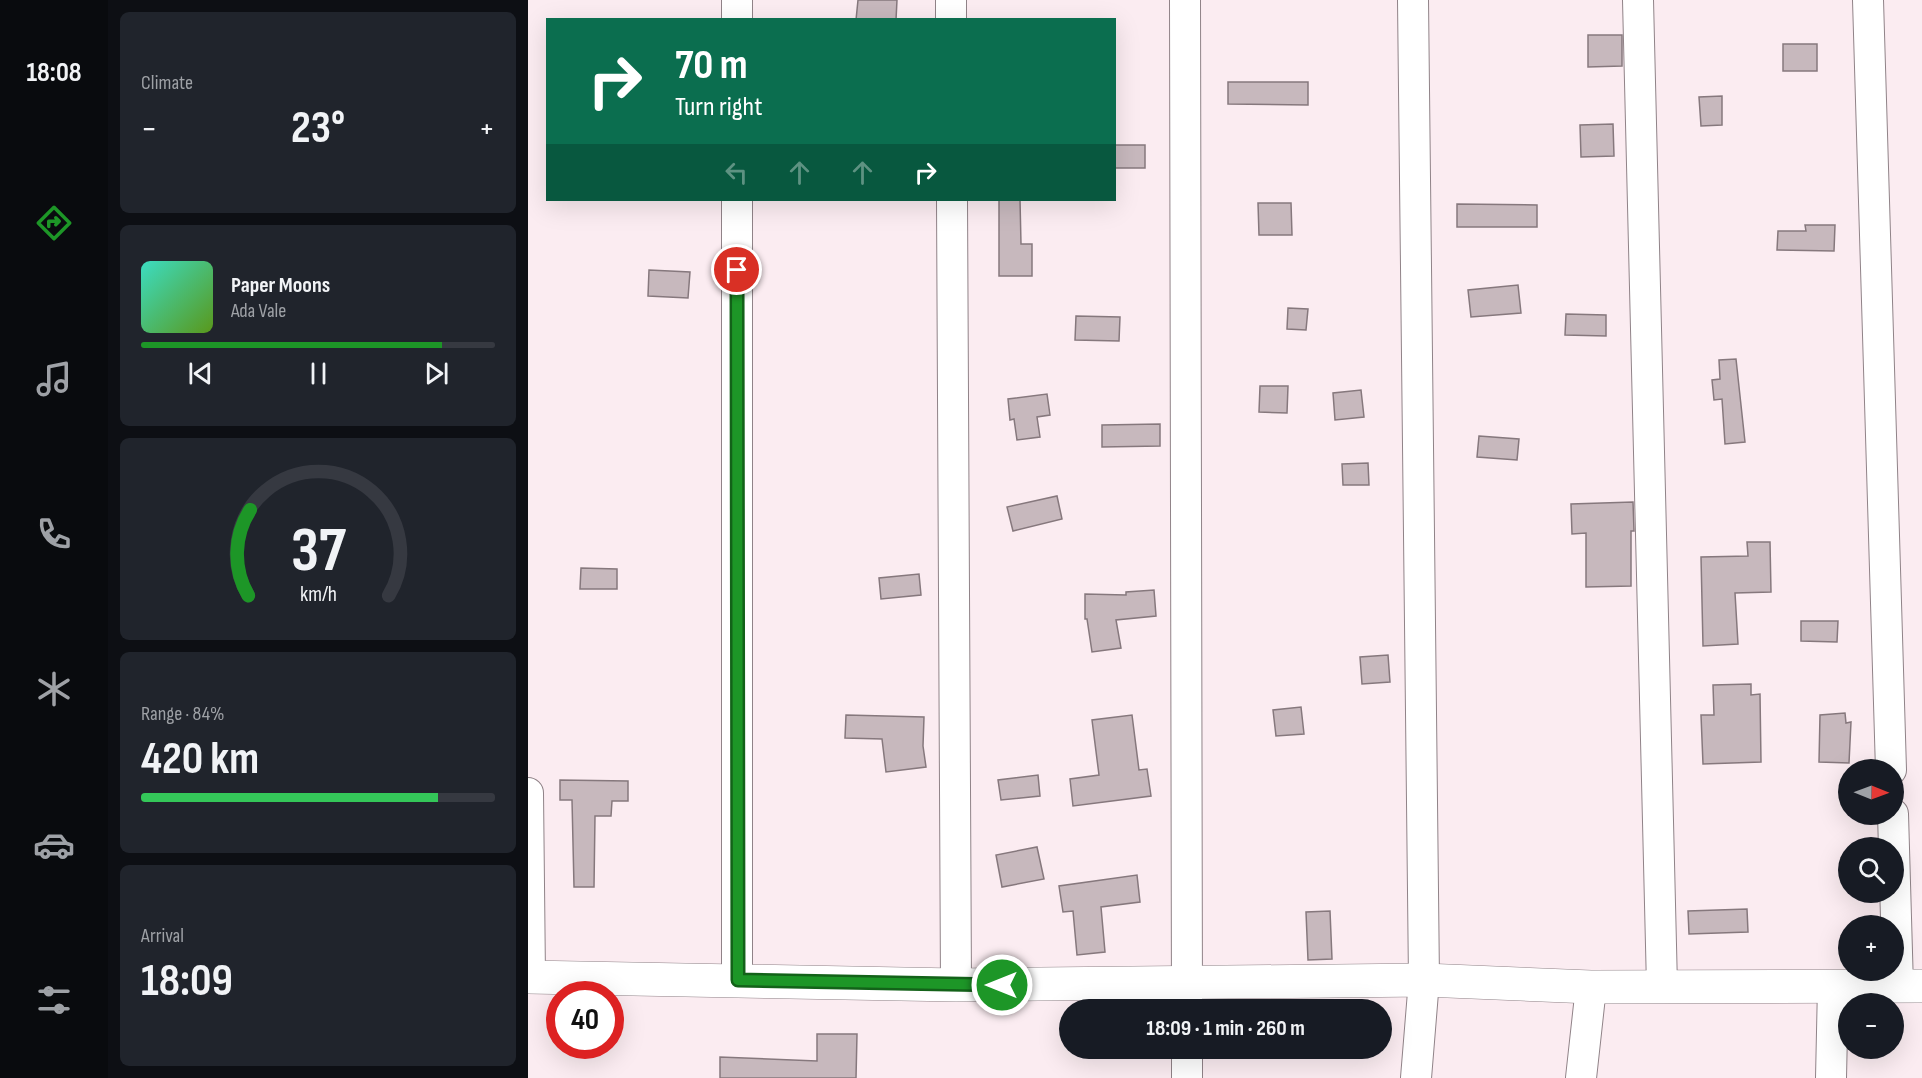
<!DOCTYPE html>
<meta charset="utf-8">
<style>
body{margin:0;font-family:"Sofia Sans Condensed",sans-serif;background:#20242c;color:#f1f3f6;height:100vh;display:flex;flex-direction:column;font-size:22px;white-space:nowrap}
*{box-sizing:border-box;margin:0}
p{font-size:20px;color:#9ea1a6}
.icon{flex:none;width:33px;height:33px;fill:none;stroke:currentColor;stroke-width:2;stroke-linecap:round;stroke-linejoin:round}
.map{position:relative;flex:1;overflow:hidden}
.sheet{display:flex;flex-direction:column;gap:12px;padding:12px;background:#0d0f14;width:420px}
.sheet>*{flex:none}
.banner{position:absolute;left:18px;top:18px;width:570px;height:183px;border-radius:0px;box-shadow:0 6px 24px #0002;background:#0b6e4f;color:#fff;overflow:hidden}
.needle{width:39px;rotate:91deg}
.fabs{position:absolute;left:1310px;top:759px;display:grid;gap:12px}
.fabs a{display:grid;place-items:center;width:66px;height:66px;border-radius:50%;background:#171b24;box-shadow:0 6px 24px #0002;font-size:30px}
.speed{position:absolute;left:18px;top:981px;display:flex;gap:12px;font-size:30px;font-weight:700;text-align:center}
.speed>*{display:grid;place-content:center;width:78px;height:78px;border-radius:50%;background:#171b24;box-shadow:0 6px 24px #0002;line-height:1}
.speed .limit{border:9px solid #d22;background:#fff;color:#111}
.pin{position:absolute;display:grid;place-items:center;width:51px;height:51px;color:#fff;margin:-26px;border:3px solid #fff;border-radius:50%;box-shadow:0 2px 6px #0007}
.me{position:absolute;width:66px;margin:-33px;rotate:270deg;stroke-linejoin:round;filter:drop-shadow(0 0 4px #0008)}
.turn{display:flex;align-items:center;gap:21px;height:126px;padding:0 30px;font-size:27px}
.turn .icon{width:78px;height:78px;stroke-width:2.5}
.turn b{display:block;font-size:42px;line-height:51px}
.lanes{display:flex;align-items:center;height:57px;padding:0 30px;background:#0003;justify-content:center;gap:30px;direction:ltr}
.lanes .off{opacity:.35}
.big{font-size:45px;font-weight:700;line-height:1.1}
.sheet .tile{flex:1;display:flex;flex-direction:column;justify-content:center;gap:9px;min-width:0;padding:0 21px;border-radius:9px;background:#20242c}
.sheet .dial{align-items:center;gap:0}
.dial svg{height:156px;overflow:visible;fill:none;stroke:#363941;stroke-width:7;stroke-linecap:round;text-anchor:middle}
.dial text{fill:#f1f3f6;stroke:none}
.song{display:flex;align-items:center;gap:18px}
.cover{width:72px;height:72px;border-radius:9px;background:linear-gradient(135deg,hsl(170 70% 55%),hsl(90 70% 35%))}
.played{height:6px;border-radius:3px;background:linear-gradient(90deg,#1d9627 85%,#363941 85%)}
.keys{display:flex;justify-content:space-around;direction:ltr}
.heat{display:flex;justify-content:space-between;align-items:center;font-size:33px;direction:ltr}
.charge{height:9px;border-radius:4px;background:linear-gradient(90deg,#34c759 84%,#363941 0)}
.trip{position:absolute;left:531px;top:999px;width:333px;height:60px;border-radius:30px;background:#171b24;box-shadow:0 6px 24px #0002;font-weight:700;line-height:60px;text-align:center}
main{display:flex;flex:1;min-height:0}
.tab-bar{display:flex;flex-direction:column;width:108px;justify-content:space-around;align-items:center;background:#090b0e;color:#9ea1a6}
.tab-bar .icon{width:42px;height:42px}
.tab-bar .selected{color:#1d9627}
.tab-bar b{font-size:27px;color:#f1f3f6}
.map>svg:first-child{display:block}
.building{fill:#c7b8bd;stroke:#86787d;stroke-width:1.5}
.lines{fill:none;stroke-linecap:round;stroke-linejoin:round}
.street-casing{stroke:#908388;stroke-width:32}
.secondary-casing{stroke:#908388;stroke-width:34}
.street{stroke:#fff;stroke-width:30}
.secondary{stroke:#fff;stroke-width:33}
.route-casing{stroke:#136219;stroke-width:15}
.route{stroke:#1d9627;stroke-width:10}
</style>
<main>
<nav class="tab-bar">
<b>18:08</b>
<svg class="icon selected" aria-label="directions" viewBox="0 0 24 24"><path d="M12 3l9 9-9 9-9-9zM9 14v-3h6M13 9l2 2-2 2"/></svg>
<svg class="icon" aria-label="music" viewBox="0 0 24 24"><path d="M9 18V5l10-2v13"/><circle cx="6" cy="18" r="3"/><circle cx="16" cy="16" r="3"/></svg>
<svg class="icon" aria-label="phone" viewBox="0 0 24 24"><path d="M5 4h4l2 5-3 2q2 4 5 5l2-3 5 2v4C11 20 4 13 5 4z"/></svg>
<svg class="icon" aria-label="climate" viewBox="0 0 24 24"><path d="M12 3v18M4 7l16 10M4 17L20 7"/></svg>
<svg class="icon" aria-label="car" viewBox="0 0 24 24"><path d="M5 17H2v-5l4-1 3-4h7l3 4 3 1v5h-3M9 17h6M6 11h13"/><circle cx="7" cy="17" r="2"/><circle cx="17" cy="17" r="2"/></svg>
<svg class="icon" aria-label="filters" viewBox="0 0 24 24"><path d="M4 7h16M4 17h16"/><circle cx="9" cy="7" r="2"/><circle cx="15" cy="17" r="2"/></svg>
</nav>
<section class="sheet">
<div class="tile"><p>Climate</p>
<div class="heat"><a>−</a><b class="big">23°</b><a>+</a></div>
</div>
<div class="tile">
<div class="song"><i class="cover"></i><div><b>Paper Moons</b><p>Ada Vale</p></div></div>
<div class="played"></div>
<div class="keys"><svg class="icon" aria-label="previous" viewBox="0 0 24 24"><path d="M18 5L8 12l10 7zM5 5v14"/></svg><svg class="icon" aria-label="pause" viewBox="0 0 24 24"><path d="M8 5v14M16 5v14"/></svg><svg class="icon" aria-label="next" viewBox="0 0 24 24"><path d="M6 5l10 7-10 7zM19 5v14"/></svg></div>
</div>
<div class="tile dial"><svg viewBox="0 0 100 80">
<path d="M14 69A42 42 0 1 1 86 69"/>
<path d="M14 69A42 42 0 0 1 15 25" stroke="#1d9627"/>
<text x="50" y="56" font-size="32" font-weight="700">37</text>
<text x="50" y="72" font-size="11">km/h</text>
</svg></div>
<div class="tile"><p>Range · 84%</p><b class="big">420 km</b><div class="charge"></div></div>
<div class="tile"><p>Arrival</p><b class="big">18:09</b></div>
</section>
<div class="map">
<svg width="1394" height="1078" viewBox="0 0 1394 1078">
<rect width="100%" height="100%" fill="#fbecf1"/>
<path class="building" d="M 330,0 L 369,0 L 368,20 L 328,20 Z
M 1060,35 L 1094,35 L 1094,66 L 1060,67 Z
M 1255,44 L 1289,44 L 1289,71 L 1255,71 Z
M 700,82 L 780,82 L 780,105 L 700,104 Z
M 1194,96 L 1194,125 L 1173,126 L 1171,97 Z
M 1085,124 L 1086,156 L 1053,157 L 1052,125 Z
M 586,145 L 617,145 L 617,168 L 586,168 Z
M 471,200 L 492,200 L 493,244 L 504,244 L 504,276 L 471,276 Z
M 730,203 L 763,203 L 764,235 L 731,235 Z
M 929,204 L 1009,205 L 1009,227 L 929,227 Z
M 1277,225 L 1307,225 L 1306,251 L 1249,250 L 1250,231 L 1278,231 Z
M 121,270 L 162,272 L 160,298 L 120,296 Z
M 990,285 L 993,313 L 943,317 L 940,290 Z
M 760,308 L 780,309 L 778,330 L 759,329 Z
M 1038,314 L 1078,315 L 1078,336 L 1037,335 Z
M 548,316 L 592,317 L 591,341 L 547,340 Z
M 1208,359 L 1217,442 L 1197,444 L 1194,399 L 1186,400 L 1184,380 L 1192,379 L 1191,360 Z
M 732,386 L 760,386 L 759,413 L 731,412 Z
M 833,390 L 836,417 L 807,420 L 805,393 Z
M 519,394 L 522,415 L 509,417 L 512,437 L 489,440 L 486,419 L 482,420 L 480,399 Z
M 632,424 L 632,446 L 574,447 L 574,425 Z
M 951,436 L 991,439 L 989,460 L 949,457 Z
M 840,463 L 841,485 L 815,485 L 814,464 Z
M 529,496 L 534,519 L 485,531 L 479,507 Z
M 1105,502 L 1106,531 L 1103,531 L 1103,586 L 1058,587 L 1058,533 L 1044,534 L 1043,504 Z
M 1219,542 L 1242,542 L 1243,592 L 1207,593 L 1210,644 L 1175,646 L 1173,557 L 1220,556 Z
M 53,568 L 89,569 L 89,589 L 52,589 Z
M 391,574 L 393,595 L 353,599 L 351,578 Z
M 626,590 L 628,616 L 588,620 L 593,648 L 564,652 L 559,619 L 557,619 L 557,594 L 598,595 L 598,592 Z
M 1273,621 L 1310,621 L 1309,642 L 1273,641 Z
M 860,655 L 862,682 L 834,684 L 832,657 Z
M 1223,684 L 1223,695 L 1232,694 L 1233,762 L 1175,764 L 1173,715 L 1186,715 L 1185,685 Z
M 773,707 L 776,734 L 748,736 L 745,710 Z
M 1317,713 L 1318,723 L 1323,722 L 1321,763 L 1291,762 L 1292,715 Z
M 318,715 L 396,717 L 395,746 L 398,767 L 358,772 L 354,739 L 317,738 Z
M 604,715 L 611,770 L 619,769 L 623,796 L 545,806 L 542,779 L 571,775 L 564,720 Z
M 510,775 L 512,796 L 473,800 L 470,780 Z
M 32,780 L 100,781 L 100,801 L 84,801 L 83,816 L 67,816 L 66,887 L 46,887 L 44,800 L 32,800 Z
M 509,847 L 516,879 L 474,887 L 468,855 Z
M 609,875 L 612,902 L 573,907 L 577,952 L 549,955 L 545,911 L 535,912 L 531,886 Z
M 1219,909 L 1220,932 L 1161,934 L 1160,911 Z
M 802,911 L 804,959 L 780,960 L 778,912 Z
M 289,1034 L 329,1034 L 328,1078 L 192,1078 L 192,1057 L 289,1061 Z"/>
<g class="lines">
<g class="street-casing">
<path id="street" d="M 209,0 L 209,20
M 423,0 L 423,20
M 657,0 L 659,1010
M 885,0 L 896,980 L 888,1078
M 1110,0 L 1134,986
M 1340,0 L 1363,770
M 209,200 L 209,980
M 424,200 L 428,985
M 0,793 L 2,977
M 1365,814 L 1370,987
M 659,1048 L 659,1078
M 1053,1078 L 1063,987
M 1303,1078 L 1305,986"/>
</g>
<g class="secondary-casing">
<path id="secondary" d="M 0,977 L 428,985 L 896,980 L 1063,987 L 1394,986"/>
</g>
<use href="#street" class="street"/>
<use href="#secondary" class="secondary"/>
</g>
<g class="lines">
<g class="route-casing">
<path id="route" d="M 209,270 L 210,980 L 474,985"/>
</g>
<use href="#route" class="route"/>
</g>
</svg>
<div class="fabs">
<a><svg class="needle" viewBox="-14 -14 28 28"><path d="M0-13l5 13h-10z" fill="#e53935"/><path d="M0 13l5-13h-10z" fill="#9ea1a6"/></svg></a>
<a><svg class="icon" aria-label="search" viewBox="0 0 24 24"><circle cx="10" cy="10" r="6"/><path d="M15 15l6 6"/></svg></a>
<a>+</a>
<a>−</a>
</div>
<div class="speed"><div class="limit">40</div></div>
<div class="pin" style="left:209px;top:270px;background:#d93025"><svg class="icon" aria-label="arrive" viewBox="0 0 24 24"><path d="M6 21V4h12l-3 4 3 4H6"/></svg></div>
<svg class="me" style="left:474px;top:985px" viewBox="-20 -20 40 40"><circle r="17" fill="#1d9627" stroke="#fff" stroke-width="3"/><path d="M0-11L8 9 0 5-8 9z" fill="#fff"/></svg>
<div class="trip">18:09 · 1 min · 260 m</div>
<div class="banner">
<div class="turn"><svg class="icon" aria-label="right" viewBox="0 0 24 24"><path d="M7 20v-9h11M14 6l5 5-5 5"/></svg><div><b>70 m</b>Turn right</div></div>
<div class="lanes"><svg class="icon off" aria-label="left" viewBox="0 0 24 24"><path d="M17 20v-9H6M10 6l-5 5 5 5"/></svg><svg class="icon off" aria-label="ahead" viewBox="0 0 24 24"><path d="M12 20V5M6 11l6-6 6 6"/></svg><svg class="icon off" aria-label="ahead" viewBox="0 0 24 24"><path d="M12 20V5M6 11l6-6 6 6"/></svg><svg class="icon" aria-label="right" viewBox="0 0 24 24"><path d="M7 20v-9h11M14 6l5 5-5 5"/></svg></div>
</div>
</div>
</main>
